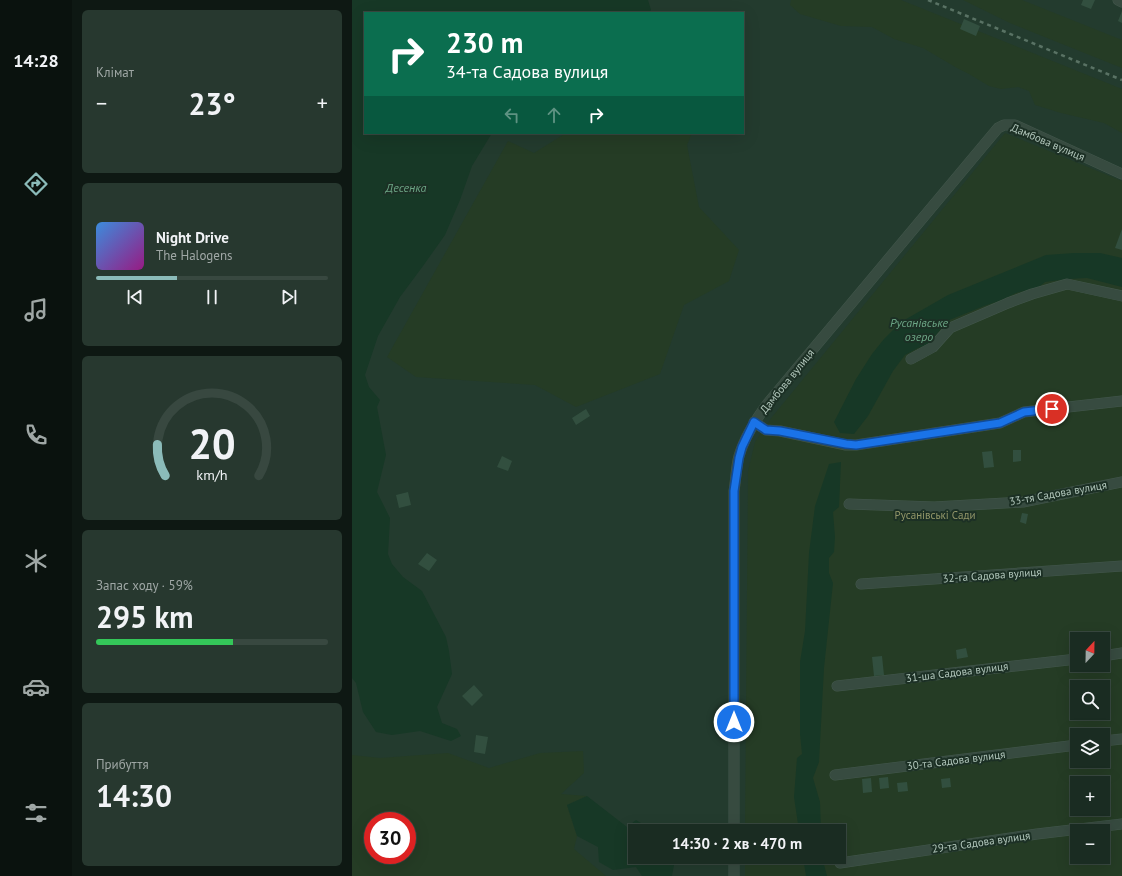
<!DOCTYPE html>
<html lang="uk">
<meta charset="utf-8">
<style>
body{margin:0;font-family:"PT Sans",sans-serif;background:#27382f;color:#f1f3f6;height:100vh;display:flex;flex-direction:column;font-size:15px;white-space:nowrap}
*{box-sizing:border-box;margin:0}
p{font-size:13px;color:#9fa7a5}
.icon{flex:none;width:22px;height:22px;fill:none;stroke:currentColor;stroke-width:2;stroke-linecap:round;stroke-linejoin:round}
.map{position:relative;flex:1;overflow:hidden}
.panel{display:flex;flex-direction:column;gap:10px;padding:10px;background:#0e1813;width:280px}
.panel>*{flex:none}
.hud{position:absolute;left:12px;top:12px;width:380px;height:122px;border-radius:0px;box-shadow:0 4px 16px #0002,0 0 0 1px #384840;background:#0b6e4f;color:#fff;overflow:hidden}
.needle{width:26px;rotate:22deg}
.tools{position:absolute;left:718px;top:632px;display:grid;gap:8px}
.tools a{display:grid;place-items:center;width:40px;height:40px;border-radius:0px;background:#1a2c22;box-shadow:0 4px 16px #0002,0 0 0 1px #384840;font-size:20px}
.speed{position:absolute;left:12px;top:812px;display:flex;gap:8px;font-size:20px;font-weight:700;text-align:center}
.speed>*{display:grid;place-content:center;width:52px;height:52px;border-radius:50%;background:#1a2c22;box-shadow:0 4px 16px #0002,0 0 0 1px #384840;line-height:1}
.speed .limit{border:6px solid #d22;background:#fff;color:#111}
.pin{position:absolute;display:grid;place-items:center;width:34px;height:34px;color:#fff;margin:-17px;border:2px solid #fff;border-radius:50%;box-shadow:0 1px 4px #0007}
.me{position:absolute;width:44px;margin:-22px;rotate:0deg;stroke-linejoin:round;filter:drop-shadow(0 0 3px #0008)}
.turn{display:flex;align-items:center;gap:14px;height:84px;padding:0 16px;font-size:18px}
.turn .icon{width:52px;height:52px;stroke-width:2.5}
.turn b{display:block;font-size:28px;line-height:34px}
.lanes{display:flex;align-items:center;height:38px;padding:0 16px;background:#0003;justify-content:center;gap:20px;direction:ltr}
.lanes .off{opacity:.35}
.big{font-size:30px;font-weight:700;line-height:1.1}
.panel .tile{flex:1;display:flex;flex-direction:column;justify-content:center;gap:6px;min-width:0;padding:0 14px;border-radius:6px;background:#27382f}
.panel .dial{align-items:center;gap:0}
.dial svg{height:104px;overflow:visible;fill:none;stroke:#384840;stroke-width:7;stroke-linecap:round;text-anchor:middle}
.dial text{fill:#f1f3f6;stroke:none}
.song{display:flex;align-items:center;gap:12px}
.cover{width:48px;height:48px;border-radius:6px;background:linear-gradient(135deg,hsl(210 70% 55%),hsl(310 70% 35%))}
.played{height:4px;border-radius:2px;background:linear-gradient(90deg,#8bbbb9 35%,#384840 35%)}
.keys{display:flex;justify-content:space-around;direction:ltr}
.heat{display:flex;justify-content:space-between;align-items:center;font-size:22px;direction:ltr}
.charge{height:6px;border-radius:3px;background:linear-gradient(90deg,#34c759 59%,#384840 0)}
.trip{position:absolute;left:276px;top:824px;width:218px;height:40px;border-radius:0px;background:#1a2c22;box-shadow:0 4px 16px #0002,0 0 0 1px #384840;font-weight:700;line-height:40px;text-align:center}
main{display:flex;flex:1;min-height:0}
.dock{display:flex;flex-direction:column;width:72px;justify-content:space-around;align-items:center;background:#0a120e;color:#9fa7a5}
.dock .icon{width:28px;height:28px}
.dock .active{color:#8bbbb9}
.dock b{font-size:18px;color:#f1f3f6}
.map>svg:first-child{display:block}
.green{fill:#253c25;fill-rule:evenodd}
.water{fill:#173826}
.building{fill:#324f3f}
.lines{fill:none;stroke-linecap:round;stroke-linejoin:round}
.minor-casing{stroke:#43574c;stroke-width:11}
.minor{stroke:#374b40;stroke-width:10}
.rail{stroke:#597264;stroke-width:2.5;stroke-dasharray:4 4;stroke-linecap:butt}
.route-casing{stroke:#114b97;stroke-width:10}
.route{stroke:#1a73e8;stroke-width:7}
.labels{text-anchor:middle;stroke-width:4;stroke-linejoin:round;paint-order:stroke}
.street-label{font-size:11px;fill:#b2c7bc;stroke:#1c3025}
.park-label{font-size:11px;fill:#939769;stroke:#1c3025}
.water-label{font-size:12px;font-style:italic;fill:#6ca585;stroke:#1c3025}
</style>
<main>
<nav class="dock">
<b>14:28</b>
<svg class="icon active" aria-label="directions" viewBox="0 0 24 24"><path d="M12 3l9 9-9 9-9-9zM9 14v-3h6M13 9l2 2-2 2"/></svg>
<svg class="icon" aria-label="music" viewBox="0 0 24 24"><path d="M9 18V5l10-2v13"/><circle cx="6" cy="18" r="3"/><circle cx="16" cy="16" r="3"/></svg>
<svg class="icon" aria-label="phone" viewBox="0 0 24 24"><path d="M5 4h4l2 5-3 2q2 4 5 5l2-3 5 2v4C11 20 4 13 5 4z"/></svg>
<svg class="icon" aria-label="climate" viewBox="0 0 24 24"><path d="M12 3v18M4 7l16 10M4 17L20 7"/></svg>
<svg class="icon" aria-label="car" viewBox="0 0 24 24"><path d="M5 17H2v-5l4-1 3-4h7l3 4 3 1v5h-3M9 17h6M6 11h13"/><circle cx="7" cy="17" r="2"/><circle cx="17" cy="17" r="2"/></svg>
<svg class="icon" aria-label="filters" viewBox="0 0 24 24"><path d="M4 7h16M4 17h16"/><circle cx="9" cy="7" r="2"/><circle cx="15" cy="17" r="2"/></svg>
</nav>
<section class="panel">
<div class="tile"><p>Клімат</p>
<div class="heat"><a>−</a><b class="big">23°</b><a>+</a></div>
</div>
<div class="tile">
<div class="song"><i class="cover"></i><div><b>Night Drive</b><p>The Halogens</p></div></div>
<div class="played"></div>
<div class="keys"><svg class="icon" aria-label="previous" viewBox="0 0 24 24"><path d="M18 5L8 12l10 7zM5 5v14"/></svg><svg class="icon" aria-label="pause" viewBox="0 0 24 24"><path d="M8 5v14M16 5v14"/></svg><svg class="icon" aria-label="next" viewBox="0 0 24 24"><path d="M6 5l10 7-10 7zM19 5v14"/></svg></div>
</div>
<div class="tile dial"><svg viewBox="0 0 100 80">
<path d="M14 69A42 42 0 1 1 86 69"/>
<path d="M14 69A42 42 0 0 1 8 45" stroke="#8bbbb9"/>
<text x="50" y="56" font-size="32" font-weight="700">20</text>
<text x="50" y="72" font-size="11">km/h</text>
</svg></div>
<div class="tile"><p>Запас ходу · 59%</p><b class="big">295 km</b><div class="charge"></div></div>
<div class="tile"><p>Прибуття</p><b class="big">14:30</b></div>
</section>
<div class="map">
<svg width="770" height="876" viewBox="0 0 770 876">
<rect width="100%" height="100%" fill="#233b2e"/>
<path class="green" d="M 439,0 L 549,0 L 770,89 L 770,133 L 752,123 L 709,113 L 683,105 L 677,91 L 666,87 L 649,89 L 637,86 L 617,74 L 605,68 L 571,48 L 542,39 L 520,27 L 489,26 L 448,14 L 438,5 Z
M 611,0 L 670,0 L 770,40 L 770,68 L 658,23 Z
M 214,133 L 340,133 L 335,145 L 347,207 L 387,250 L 377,281 L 332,305 L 308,374 L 224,407 L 183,385 L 64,377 L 35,357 L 156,141 L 182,153 Z
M 653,133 L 770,181 L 770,876 L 393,876 L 393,857 L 487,857 L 487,831 L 393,831 L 396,471 L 403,442 L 420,417 ZM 725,639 L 751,639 L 751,665 L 725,665 ZM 725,687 L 751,687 L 751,713 L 725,713 ZM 725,735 L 751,735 L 751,761 L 725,761 ZM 725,783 L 751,783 L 751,809 L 725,809 ZM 725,831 L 751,831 L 751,857 L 725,857 Z
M 231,751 L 232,773 L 209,794 L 235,796 L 215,805 L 225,836 L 222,849 L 254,876 L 0,876 L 0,755 L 28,758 L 96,753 L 137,768 L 188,753 ZM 21,821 L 55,821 L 55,855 L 21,855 Z"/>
<path class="water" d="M 0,0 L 296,0 L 299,10 L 297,13 L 13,13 L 13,133 L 140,133 L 120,166 L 108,200 L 93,235 L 71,266 L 48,297 L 26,336 L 13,375 L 17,387 L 28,400 L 25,407 L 34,455 L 25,492 L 38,518 L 36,554 L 40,564 L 51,577 L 70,591 L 94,637 L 97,651 L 100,674 L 85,707 L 90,723 L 105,729 L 109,736 L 99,741 L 68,731 L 40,735 L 24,732 L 11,712 L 4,683 L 0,678 Z
M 722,253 L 748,253 L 770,258 L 770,287 L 735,278 L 716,279 L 693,282 L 687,287 L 664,293 L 650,300 L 632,306 L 595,321 L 577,344 L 566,348 L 553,355 L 541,371 L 516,416 L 502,434 L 488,433 L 482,422 L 504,379 L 520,354 L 532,339 L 549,322 L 596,295 L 694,255 Z
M 489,462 L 487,507 L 481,512 L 483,537 L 482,552 L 477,558 L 477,573 L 481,583 L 472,668 L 467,762 L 461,778 L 468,802 L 469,831 L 447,831 L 442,797 L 445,758 L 450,754 L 448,734 L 448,662 L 453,631 L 457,553 L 463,506 L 477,464 Z
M 235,796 L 275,827 L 284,820 L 302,831 L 283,831 L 283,857 L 320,857 L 322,865 L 320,876 L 290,876 L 284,867 L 261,870 L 247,862 L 246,847 L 225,836 L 215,805 Z
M 451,857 L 470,857 L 475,876 L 454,876 Z"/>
<path class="building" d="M 731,0 L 743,0 L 739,9 L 729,5 Z
M 770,11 L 770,23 L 766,21 Z
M 612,19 L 628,26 L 624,36 L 608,29 Z
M 770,229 L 770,250 L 763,248 Z
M 234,409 L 238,416 L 224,425 L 220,418 Z
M 661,450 L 669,450 L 669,461 L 661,462 Z
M 640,451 L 642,467 L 632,468 L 630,452 Z
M 150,456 L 160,461 L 156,471 L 145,467 Z
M 56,492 L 59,505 L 47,508 L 44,495 Z
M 670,513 L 676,514 L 674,524 L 668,522 Z
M 75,553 L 85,560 L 77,571 L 66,564 Z
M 614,648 L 616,657 L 605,659 L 604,650 Z
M 530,656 L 532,675 L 522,676 L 520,657 Z
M 122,685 L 131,695 L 120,706 L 110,696 Z
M 124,735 L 136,737 L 133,754 L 122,752 Z
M 536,777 L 537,788 L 528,789 L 527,778 Z
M 519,778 L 520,792 L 511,793 L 510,779 Z
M 598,778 L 599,787 L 590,788 L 589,779 Z
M 555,782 L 556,791 L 546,792 L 545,783 Z"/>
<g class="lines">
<g class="minor-casing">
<path id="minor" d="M 766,0 L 770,2
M 559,359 L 581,347 L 598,328 L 656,303 L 680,294 L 715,284 L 770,296
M 402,422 L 414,430 L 428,431 L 494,445 L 504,445 L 648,423 L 672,412 L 770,401
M 497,504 L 582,507 L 671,502 L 770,482
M 509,584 L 770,566
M 751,656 L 770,653
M 485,686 L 725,659
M 751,741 L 770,739
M 483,775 L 725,745
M 382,831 L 382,491 C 384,479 384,467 387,456 C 393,436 404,419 416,403 L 646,128 L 652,125 L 663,125 L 770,174
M 488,863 L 685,834 L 770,824
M 382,876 L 382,857"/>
</g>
<use href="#minor" class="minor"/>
<path class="rail" d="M 576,0 L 770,80"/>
</g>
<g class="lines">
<g class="route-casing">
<path id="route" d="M 382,722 L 382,491 L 387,458 L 390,447 L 402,422 L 414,430 L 428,431 L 494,444 L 504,445 L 648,423 L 672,412 L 700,409"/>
</g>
<use href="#route" class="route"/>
</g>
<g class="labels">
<g class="street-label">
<text transform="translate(696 142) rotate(23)" y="4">Дамбова вулиця</text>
<text transform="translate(435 381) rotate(-51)" y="4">Дамбова вулиця</text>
<text transform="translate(706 493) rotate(-10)" y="4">33-тя Садова вулиця</text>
<text transform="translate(640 575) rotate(-4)" y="4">32-га Садова вулиця</text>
<text transform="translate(605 672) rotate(-7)" y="4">31-ша Садова вулиця</text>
<text transform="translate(604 760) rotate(-7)" y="4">30-та Садова вулиця</text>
<text transform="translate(629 842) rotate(-8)" y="4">29-та Садова вулиця</text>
</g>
<g class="park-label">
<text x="583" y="519">Русанівські Сади</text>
</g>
<g class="water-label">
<text x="54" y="192">Десенка</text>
<text x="567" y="327">Русанівське<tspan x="567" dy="14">озеро</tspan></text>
</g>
</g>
</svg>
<div class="tools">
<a><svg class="needle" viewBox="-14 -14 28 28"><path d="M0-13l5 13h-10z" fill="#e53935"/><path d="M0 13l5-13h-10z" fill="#9fa7a5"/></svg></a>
<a><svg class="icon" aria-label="search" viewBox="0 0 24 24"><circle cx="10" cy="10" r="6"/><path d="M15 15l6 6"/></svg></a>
<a><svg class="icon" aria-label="layers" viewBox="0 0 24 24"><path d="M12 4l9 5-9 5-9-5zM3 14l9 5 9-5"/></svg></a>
<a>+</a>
<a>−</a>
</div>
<div class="speed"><div class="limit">30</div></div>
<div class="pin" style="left:700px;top:409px;background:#d93025"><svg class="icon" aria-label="arrive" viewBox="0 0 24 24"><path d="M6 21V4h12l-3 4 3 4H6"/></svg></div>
<svg class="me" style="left:382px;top:722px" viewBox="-20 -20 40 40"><circle r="17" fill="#1a73e8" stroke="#fff" stroke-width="3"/><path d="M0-11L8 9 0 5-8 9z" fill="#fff"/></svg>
<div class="trip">14:30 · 2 хв · 470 m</div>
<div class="hud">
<div class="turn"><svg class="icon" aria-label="right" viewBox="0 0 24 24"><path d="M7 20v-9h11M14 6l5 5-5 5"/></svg><div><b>230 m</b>34-та Садова вулиця</div></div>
<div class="lanes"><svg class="icon off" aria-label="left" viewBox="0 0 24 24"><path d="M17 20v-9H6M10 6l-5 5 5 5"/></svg><svg class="icon off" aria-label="ahead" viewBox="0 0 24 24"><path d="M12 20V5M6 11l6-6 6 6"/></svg><svg class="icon" aria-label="right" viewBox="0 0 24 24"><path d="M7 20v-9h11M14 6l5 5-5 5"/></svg></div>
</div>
</div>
</main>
